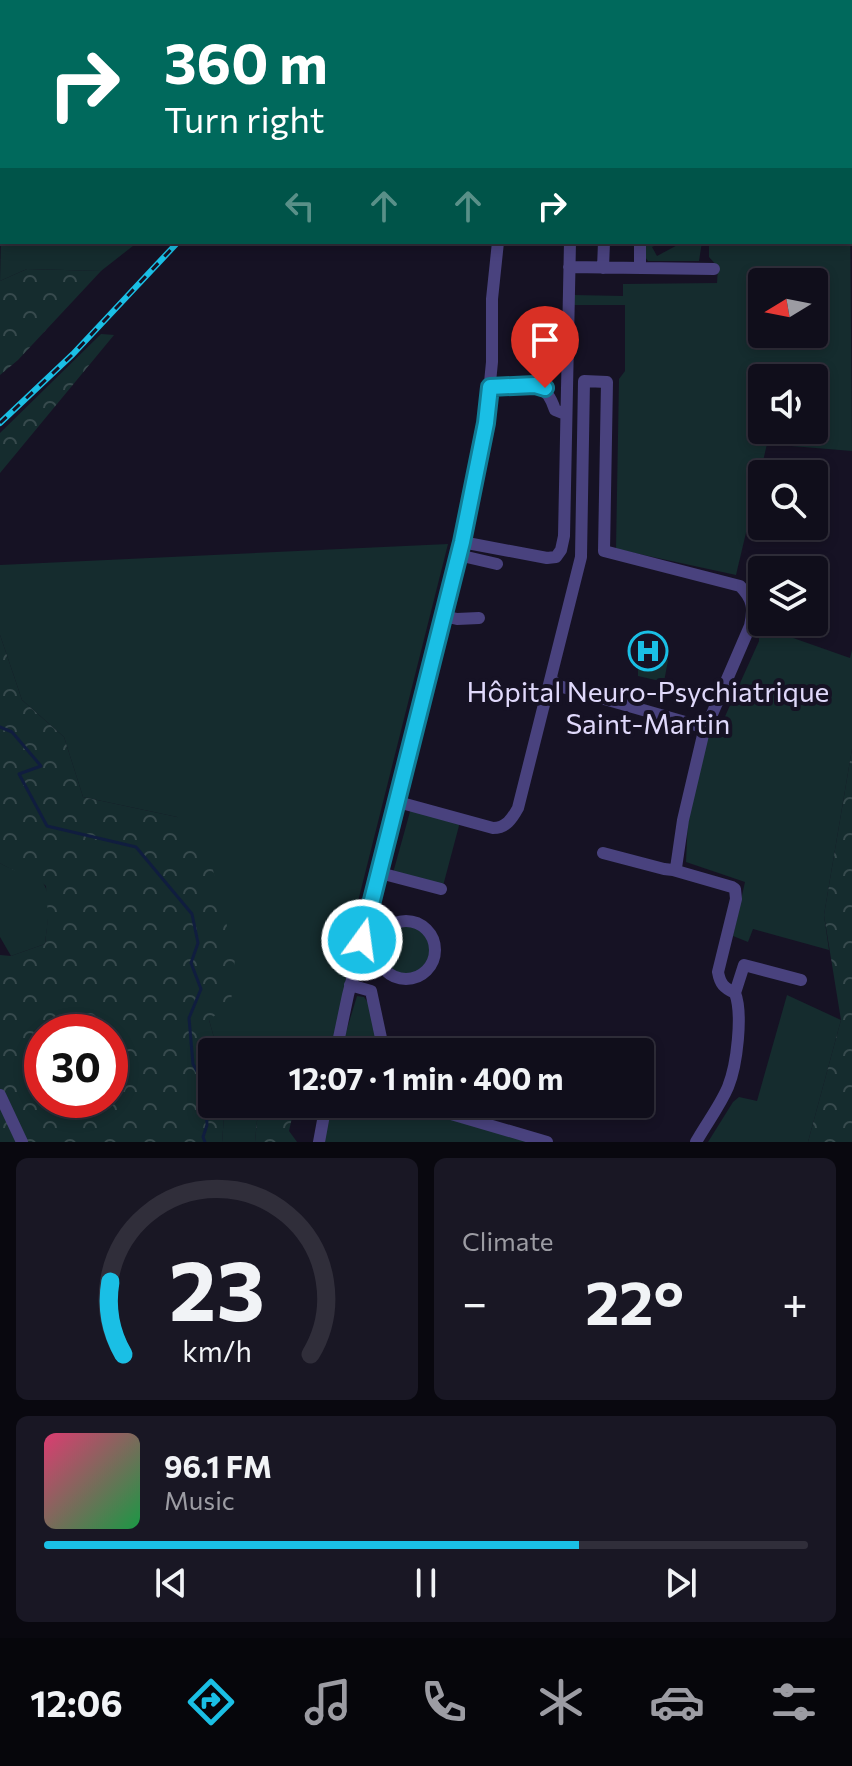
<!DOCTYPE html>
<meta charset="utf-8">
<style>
body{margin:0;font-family:Commissioner,sans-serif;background:#191724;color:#f1f3f6;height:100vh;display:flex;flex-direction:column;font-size:30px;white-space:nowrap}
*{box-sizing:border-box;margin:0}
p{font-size:26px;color:#9c9ca3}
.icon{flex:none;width:44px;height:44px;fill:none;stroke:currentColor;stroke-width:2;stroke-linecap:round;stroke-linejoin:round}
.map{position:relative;height:1142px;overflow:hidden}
.details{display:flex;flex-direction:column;gap:16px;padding:16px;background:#09080f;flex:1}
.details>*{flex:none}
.guide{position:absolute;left:0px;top:0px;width:852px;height:244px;box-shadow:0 4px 12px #0003,0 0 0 2px #302e3a;background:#00695c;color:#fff;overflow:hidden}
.needle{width:52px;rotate:260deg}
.tools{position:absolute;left:748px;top:268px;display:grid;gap:16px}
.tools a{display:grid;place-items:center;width:80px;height:80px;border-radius:8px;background:#100e1b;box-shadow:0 4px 12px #0003,0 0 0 2px #302e3a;font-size:40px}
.speed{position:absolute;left:24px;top:1014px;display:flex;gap:16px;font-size:40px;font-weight:700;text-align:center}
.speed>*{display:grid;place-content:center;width:104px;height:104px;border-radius:50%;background:#100e1b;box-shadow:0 4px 12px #0003,0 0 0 2px #302e3a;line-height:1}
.speed .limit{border:12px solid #d22;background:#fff;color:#111}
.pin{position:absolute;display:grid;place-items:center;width:68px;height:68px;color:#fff;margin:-82px -34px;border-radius:50% 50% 50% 0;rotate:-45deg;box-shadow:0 0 8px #0007}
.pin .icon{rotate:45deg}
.me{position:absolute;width:88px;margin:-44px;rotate:14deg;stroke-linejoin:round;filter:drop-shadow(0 0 6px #0008)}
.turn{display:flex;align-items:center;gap:28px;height:168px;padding:0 32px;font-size:36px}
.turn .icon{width:104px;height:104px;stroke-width:2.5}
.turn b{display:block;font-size:56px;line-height:68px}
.lanes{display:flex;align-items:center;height:76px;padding:0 32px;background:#0003;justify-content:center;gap:40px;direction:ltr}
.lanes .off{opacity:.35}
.big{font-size:60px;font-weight:700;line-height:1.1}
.details .widget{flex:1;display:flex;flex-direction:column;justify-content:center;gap:12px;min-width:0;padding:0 28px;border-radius:12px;background:#191724}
.details .dial{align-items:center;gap:0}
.dial svg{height:208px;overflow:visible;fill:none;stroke:#302e3a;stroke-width:7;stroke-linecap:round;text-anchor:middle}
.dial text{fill:#f1f3f6;stroke:none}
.song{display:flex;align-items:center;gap:24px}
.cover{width:96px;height:96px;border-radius:12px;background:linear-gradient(135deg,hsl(340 70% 55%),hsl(140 70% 35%))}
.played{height:8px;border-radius:4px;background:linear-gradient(90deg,#1abfe5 70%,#302e3a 70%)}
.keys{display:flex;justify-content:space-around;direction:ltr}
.heat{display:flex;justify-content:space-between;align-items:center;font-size:44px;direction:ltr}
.details .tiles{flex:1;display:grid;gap:16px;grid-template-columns:1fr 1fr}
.widget:last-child{grid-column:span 2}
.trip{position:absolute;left:198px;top:1038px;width:456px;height:80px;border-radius:8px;background:#100e1b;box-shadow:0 4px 12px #0003,0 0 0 2px #302e3a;font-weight:700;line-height:80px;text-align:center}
.menu{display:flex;height:128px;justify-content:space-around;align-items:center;background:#06060b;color:#9c9ca3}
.menu .icon{width:56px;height:56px}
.menu .on{color:#1abfe5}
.menu b{font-size:36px;color:#f1f3f6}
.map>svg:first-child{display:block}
.green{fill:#152c2e;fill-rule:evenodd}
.forest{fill:url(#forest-crowns);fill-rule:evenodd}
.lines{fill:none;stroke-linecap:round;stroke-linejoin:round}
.stream{stroke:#101d3f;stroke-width:3}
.minor{stroke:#49427e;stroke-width:12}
.rail-casing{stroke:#1abfe5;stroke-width:6}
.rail{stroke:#161224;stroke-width:3;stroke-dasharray:9;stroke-linecap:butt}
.route-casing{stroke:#117c95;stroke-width:20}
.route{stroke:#1abfe5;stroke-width:14}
.labels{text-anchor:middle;stroke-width:8;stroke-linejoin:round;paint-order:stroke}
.poi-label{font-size:28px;fill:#e0d9fb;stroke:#161224}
</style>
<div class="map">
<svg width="852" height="1142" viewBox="0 0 852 1142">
<defs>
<pattern id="forest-crowns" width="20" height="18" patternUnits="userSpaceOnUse" patternTransform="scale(2)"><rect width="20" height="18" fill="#152c2e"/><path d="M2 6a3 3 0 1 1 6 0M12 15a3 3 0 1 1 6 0" fill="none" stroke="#374a4d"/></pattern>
</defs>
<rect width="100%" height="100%" fill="#161224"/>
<path class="green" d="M 2,195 L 2,242 L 138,242 L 101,271 L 27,269 L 0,281 Z
M 850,207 L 852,451 L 767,444 L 736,575 L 616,549 L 619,379 L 625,371 L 625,305 L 574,305 L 574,295 L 623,296 L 623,284 L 717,283 L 718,267 L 709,257 L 709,242 L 850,242 ZM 762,282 L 814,282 L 814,334 L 762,334 ZM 762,378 L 814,378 L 814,430 L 762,430 Z
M 645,242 L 654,242 L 656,245 L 652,247 L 657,256 L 683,242 L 702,242 L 699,261 L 648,261 L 645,257 Z
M 448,544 L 343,961 L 350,971 L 330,1052 L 218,1052 L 209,1020 L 177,817 L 83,797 L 64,737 L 22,700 L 0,635 L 0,565 Z
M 759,626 L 850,658 L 852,650 L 852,749 L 824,915 L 829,950 L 753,929 L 748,942 L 733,936 L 745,882 L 686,862 L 688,818 L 709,728 L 718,732 L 759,641 Z
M 658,657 L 668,660 L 664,682 L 638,676 L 638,663 L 644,664 L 645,659 L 657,662 Z
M 411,808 L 460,822 L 443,886 L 393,873 Z
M 0,863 C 11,870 19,870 30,874 C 58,882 47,922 45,944 L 11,956 L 0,937 Z
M383 950a24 24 0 1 1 48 0a24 24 0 1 1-48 0Z
M 787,995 L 841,1020 L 808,1142 L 708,1142 L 733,1102 L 739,1097 L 757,1101 Z
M 357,996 L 364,997 L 369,1004 L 379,1052 L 340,1052 Z
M 225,1104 L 264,1104 L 257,1121 L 255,1142 L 222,1142 Z
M 330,1104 L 407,1104 L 412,1110 L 446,1116 L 532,1142 L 323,1142 Z"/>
<path class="forest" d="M 0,0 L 179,0 L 2,2 L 0,197 Z
M 762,0 L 852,0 L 852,212 L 850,2 Z
M 27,269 L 101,271 L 18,360 L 0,375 L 0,281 Z
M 101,334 L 114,335 L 0,473 L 0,433 Z
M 0,635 L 22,700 L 64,737 L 83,797 L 177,817 L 211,862 L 235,958 L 231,1003 L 209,1020 L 218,1052 L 212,1052 L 212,1104 L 225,1104 L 222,1142 L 0,1142 L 0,955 L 11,956 L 45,944 L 48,917 L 46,886 C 31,872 17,874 0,863 ZM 42,1032 L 110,1032 L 110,1100 L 42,1100 Z
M 852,749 L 852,1142 L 808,1142 L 841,1020 L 824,915 Z
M 264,1104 L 295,1104 L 289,1131 L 297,1142 L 255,1142 L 257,1121 Z"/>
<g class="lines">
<path class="stream" d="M 142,2 L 144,0
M 0,151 L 2,151
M 0,727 L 12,732 L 41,766 L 19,774 L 47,826 L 136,847 L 192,914 L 198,943 L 191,963 L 201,989 L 189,1018 L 193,1064 L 205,1086 L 207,1125 L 203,1137 L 205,1142"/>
<path class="minor" d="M 554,2 L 554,0
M 569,267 L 714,269
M 603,268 L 604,242
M 640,268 L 640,242
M 490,387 C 521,386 544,374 555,410 L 565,414
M 462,542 L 547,558 L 556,557 L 561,550 L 564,536 L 570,242
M 458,555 L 497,564
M 444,616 L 457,619 L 479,618
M 551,679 L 559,686 L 706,728
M 398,802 L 493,828 C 506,828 512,819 518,808 L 581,557 L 584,381 L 607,382 L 604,551 L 740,586 C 753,599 754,608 750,626 L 703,735 L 683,820 L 676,868 L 673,870 L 664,869 L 603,853
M 673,870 L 732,887 L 735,889 L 736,899 L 718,972 C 720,984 724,988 735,993 C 743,1014 737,1065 728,1087 C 720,1106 706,1124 696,1142
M 380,873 L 441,889
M377 950a29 29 0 1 1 58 0a29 29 0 1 1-58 0Z
M 350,985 L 371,991 L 384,1052
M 735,993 L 744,965 L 801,980
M 336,1052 L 348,995 L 429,680 L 486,423 L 492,362 L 492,299 L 498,242
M 0,1095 L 22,1142
M 417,1104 L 547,1142
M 319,1142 L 326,1104"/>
<g class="rail-casing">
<path id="rail" d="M 360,2 L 362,0
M 0,423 L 73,354 L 178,242"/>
</g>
<use href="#rail" class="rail"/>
</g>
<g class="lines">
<g class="route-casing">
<path id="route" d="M 362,940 L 462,542 L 486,423 L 490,387 L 535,385 L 545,388"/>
</g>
<use href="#route" class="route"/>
</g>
<defs>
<g id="hospital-ring" transform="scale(2)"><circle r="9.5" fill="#161224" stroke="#1abfe5" stroke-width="1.5"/><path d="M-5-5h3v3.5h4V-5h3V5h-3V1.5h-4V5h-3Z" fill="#1abfe5"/></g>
</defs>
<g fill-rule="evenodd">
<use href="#hospital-ring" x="648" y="651"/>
</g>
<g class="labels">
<g class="poi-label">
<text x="648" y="702">Hôpital Neuro-Psychiatrique<tspan x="648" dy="32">Saint-Martin</tspan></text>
</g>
</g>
</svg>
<div class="tools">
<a><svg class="needle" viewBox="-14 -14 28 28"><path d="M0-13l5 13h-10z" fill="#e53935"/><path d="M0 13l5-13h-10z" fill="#9c9ca3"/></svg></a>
<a><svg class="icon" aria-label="sound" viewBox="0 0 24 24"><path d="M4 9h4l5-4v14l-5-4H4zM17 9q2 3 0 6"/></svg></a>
<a><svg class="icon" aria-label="search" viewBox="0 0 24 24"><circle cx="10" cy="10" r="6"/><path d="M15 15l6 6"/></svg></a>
<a><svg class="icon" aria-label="layers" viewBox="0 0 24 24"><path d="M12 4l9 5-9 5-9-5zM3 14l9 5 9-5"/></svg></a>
</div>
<div class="speed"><div class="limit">30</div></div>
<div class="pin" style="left:545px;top:388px;background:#d93025"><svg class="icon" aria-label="arrive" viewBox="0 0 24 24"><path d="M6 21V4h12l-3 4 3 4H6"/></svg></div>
<svg class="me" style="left:362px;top:940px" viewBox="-20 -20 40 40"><circle r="17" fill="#1abfe5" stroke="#fff" stroke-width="3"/><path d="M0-11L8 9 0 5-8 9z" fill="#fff"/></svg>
<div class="trip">12:07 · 1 min · 400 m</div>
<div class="guide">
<div class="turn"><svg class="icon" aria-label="right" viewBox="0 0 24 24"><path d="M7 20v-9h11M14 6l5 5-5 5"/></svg><div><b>360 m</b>Turn right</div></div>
<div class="lanes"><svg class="icon off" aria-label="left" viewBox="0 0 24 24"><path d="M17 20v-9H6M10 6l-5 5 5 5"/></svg><svg class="icon off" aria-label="ahead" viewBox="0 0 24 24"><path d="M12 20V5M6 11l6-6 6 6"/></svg><svg class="icon off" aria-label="ahead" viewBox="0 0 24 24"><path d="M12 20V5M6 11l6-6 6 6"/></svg><svg class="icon" aria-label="right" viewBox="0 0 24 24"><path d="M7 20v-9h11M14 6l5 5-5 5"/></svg></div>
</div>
</div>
<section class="details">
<div class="tiles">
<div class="widget dial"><svg viewBox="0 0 100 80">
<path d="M14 69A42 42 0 1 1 86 69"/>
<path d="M14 69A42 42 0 0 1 9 41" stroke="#1abfe5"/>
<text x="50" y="56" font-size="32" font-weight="700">23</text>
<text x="50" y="72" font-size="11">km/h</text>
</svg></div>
<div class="widget"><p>Climate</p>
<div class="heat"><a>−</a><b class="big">22°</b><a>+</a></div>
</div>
<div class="widget">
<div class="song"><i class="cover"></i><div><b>96.1 FM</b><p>Music</p></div></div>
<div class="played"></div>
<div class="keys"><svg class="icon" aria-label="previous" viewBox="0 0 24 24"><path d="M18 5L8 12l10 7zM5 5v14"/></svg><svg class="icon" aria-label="pause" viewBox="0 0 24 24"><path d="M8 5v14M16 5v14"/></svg><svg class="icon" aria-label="next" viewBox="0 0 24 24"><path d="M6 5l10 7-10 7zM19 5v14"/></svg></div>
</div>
</div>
</section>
<nav class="menu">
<b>12:06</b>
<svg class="icon on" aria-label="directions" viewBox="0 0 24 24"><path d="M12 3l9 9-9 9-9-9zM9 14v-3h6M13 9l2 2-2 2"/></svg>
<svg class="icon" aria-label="music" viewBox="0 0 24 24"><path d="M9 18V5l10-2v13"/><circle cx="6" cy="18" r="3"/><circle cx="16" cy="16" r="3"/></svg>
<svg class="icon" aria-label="phone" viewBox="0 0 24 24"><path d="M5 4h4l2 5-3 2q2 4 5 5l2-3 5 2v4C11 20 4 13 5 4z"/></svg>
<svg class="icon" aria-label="climate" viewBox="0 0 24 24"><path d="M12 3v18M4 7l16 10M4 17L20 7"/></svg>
<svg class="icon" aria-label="car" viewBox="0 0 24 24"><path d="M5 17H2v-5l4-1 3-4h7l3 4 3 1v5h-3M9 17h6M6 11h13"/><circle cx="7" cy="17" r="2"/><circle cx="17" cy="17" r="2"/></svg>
<svg class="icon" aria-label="filters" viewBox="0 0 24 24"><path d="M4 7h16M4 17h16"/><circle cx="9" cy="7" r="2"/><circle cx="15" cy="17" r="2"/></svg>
</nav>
